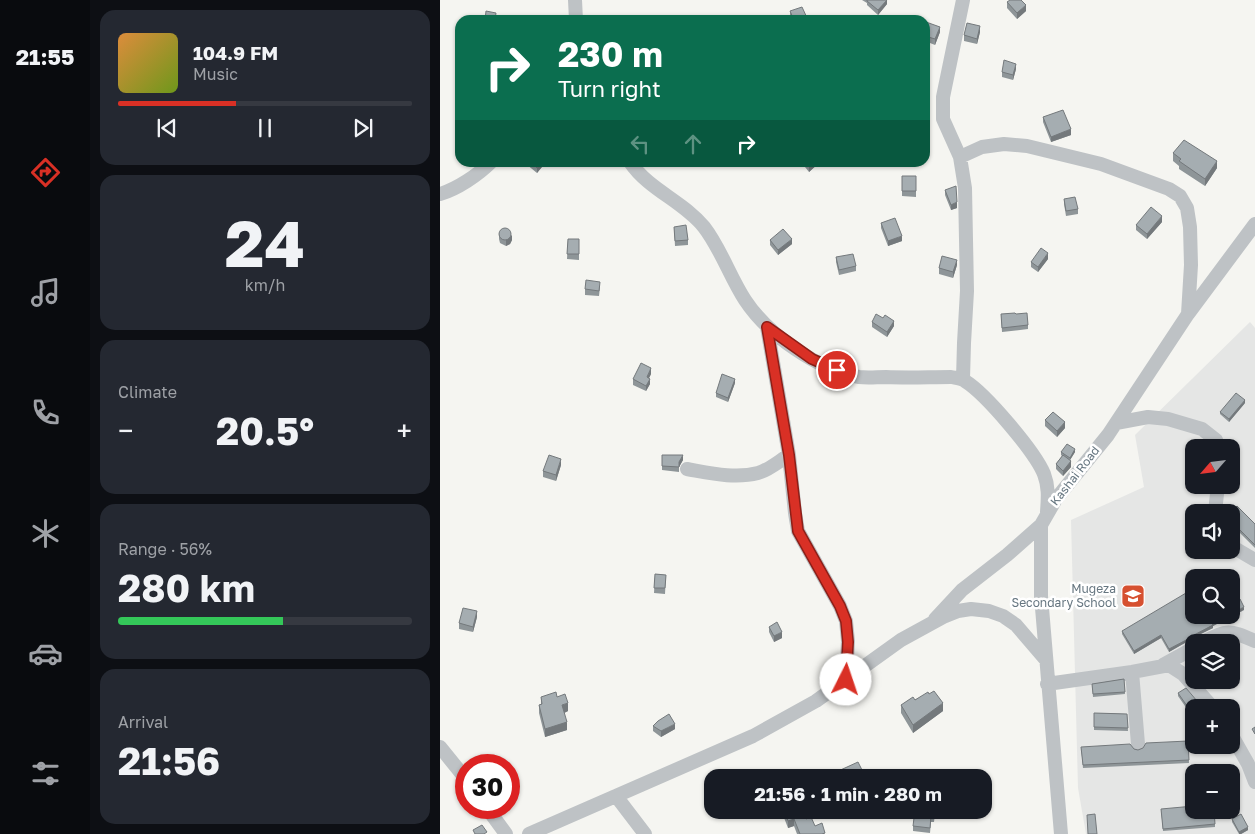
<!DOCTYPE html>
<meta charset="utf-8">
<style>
body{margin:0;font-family:"Golos Text",sans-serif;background:#242831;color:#f1f3f6;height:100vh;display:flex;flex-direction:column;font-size:19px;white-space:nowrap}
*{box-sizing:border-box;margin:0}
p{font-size:16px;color:#9ea1a6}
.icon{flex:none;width:28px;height:28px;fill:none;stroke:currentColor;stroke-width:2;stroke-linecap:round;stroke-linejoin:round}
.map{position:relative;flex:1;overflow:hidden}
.panel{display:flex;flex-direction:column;gap:10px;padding:10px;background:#0d0f14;width:350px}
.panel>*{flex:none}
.hud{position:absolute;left:15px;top:15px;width:475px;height:152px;border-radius:15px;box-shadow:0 1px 4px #0004;background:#0b6e4f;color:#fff;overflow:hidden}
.needle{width:32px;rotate:242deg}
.tools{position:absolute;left:745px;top:439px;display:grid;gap:10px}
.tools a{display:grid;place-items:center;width:55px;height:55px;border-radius:10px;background:#171b24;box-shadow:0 1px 4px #0004;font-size:25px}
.speed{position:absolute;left:15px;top:754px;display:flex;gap:10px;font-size:25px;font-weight:700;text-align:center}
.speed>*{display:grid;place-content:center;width:65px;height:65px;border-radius:50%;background:#171b24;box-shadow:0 1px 4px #0004;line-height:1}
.speed .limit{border:8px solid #d22;background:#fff;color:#111}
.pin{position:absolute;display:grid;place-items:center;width:42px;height:42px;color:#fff;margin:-21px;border:2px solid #fff;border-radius:50%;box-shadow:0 1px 5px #0007}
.me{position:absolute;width:55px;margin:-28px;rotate:4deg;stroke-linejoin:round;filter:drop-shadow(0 0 4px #0008)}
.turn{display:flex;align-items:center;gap:18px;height:105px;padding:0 20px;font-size:22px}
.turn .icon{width:65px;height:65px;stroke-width:2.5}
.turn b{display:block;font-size:35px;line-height:42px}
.lanes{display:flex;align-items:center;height:48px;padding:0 20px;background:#0003;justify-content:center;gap:25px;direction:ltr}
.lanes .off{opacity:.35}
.big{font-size:38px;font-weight:700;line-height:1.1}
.panel .tile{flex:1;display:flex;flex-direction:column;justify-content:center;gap:8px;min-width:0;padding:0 18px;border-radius:15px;background:#242831}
.panel .dial{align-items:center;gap:0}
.dial b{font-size:65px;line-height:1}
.song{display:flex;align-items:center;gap:15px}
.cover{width:60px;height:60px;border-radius:8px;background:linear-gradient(135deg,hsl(30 70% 55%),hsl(80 70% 35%))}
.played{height:5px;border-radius:2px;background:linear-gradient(90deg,#d93025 40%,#363941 40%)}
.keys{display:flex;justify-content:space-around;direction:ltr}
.heat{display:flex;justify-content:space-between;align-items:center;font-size:28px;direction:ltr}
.charge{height:8px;border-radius:4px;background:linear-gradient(90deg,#34c759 56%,#363941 0)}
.trip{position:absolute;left:264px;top:769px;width:288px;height:50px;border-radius:15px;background:#171b24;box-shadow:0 1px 4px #0004;font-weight:700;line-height:50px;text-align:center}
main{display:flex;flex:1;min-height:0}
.menu{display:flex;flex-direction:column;width:90px;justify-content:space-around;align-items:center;background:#090b0e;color:#9ea1a6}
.menu .icon{width:35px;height:35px}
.menu .active{color:#d93025}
.menu b{font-size:22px;color:#f1f3f6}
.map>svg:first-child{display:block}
.built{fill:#e5e6e5;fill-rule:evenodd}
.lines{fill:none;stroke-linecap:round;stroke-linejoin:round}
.minor{stroke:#bec2c5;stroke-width:14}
.wall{fill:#8e9598}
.shaded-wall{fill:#74797c}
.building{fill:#a5adb1;stroke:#74797c}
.route-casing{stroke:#8d1f18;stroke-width:12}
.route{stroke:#d93025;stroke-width:9}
.labels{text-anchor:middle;stroke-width:5;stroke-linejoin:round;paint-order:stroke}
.street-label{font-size:12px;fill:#667680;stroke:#fff}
.poi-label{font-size:12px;fill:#667680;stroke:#fff;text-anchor:end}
</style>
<main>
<nav class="menu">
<b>21:55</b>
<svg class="icon active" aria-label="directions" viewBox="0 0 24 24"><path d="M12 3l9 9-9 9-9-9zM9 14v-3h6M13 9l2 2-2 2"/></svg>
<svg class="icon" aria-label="music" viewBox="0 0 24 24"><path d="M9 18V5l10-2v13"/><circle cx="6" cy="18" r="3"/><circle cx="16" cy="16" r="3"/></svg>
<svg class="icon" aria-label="phone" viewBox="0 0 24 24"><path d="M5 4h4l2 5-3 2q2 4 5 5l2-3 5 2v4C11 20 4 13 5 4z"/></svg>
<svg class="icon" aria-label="climate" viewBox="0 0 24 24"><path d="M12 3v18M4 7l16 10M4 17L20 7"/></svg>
<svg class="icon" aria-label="car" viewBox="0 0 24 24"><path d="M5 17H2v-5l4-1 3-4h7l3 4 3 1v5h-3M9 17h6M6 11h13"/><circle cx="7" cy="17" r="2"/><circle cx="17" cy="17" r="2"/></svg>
<svg class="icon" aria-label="filters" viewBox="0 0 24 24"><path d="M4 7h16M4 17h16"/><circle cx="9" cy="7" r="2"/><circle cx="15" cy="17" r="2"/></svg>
</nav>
<section class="panel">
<div class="tile">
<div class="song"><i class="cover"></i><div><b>104.9 FM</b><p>Music</p></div></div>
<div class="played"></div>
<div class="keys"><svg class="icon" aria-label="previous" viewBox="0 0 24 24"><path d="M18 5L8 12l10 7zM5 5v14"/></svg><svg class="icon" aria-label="pause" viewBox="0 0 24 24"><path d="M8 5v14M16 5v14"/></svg><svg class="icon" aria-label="next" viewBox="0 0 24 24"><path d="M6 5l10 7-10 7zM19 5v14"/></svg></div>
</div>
<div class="tile dial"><b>24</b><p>km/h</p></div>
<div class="tile"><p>Climate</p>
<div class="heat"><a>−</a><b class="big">20.5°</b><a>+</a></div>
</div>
<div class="tile"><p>Range · 56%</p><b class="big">280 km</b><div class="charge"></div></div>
<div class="tile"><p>Arrival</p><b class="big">21:56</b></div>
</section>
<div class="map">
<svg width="815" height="834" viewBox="0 0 815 834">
<rect width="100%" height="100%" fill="#f5f5f1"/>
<path class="built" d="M 810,322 L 815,328 L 815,834 L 646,834 L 638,788 L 631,520 L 704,487 L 695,435 ZM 754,448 L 791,448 L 791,485 L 754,485 ZM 754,512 L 791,512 L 791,550 L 754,550 ZM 754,578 L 791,578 L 791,615 L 754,615 ZM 754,642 L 791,642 L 791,680 L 754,680 ZM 754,708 L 791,708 L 791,745 L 754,745 ZM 754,772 L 791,772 L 791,810 L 754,810 Z"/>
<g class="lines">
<path class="minor" d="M 135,0 L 136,20
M 523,0 L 503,97 L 503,119 L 520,157 L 525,188 L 527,291 L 524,343 L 523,379
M 520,157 L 542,147 L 564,144 L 587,146 L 661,164 L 729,189 L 740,196 L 747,208 L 750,227 L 751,265 L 748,314
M 190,162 C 209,190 243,201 264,227 C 281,249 290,277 305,300 C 328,335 378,370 419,377 C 428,378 437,377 446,377 C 468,378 489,377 511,377 C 516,378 521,378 525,381 C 546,394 595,452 604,474 C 609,487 608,498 607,512
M 0,194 C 17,189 38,175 51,162
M 327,327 L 349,455 L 355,513 L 358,531 L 400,606 L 406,621 L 408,641 L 406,680
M 676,423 L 708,417 L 728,419 L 762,429 L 776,440 L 779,448
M 247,469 C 270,473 295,479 318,473 C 329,470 339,461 349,455
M 775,512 L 778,485
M 791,546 L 815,560
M 495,619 L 522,590 L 567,555 L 601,525
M 763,642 C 789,629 789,630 815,641
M 723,665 L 754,648
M 692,672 L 698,744
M 607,684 L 692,672 L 729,665 L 743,674 L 773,708
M 791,734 L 808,764 L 815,782
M 0,747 L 26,779
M 176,796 L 205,834
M 47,808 L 66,834
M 89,834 L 313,736 L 376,701 L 461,640 L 503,617 L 518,611 L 531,609 L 549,611 L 563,616 L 576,625 L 606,660
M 621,834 L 601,596 L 601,525 L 616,499 L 668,435 L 748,314 L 815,224"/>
</g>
<path class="wall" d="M 422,0 L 447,0 L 447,4 L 438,15 L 427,5 L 427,3 Z
M 567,2 L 586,11 L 577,19 L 567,8 Z
M 350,11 L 368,20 L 352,20 L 350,17 Z
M 485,24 L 500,32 L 495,45 L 485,41 Z
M 540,32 L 537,44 L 524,41 L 524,35 Z
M 576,69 L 573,80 L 562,77 L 562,72 Z
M 603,117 L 631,135 L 611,142 L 603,122 Z
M 733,153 L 777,168 L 765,186 L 739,169 L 739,166 L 733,161 Z
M 86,162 L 106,162 L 97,173 L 86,164 Z
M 361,162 L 380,162 L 369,172 Z
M 462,176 L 476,176 L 476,197 L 462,196 Z
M 505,190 L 517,208 L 511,210 L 505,195 Z
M 624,199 L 638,209 L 638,214 L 626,216 L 624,204 Z
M 722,222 L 707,239 L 696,230 L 696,225 Z
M 441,223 L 462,241 L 448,246 L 441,228 Z
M 234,227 L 248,240 L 248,245 L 235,246 Z
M 59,234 L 72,240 L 70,244 L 66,246 L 60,243 L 59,239 Z
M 128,239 L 139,239 L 139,260 L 127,259 Z
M 330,240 L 352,244 L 338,255 L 330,245 Z
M 396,257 L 416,266 L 416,271 L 399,275 L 396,262 Z
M 608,259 L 598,272 L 591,267 L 591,262 Z
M 517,265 L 513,278 L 499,274 L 499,268 Z
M 160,287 L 159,296 L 145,295 L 145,289 Z
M 561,314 L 588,325 L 588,329 L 562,332 Z
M 432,322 L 454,326 L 447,337 L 432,327 Z
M 211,374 L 209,378 L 210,384 L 206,391 L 193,385 L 193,379 Z
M 295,383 L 288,402 L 276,397 L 276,393 Z
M 805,403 L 789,422 L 780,414 L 780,412 Z
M 605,420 L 625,428 L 617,437 L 605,426 Z
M 621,452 L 635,452 L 630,460 L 631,467 L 623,476 L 616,469 L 616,464 L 622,456 L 621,455 Z
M 222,455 L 243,460 L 239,467 L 239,472 L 222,470 Z
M 121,465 L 116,481 L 103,477 L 103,471 Z
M 791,512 L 815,524 L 815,548 L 791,524 Z
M 215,574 L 226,575 L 225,594 L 214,593 Z
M 804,610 L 773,626 L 773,628 L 755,637 L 755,639 L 750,640 L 729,652 L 721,638 L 694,654 L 682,634 L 682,631 L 754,615 L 791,615 Z
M 37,617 L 33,632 L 19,629 L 19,623 Z
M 329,627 L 342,638 L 334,642 L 329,632 Z
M 684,679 L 685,694 L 653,697 L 652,684 Z
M 738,693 L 763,708 L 754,719 L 738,696 Z
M 489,694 L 503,711 L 473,733 L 461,713 L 461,705 Z
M 101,697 L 117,697 L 128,711 L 124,713 L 127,730 L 105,737 L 99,713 L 99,705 L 101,704 Z
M 654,713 L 687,714 L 688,731 L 654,730 Z
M 213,726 L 235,729 L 221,737 L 213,731 Z
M 748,741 L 749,763 L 643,768 L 641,747 L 694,749 L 698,750 Z
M 721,809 L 775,824 L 775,827 L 723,831 Z
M 341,810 L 363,810 L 366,819 L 385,834 L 357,834 L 354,826 L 348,828 Z
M 495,814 L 494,822 L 491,822 L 490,833 L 473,831 L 473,826 Z
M 792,819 L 808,830 L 801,834 L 799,834 L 792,822 Z"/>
<path class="shaded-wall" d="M 447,0 L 447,4 L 438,15 L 438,10 Z
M 586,5 L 586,11 L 577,19 L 577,13 Z
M 540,26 L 540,32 L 537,44 L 537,39 Z
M 500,27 L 500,32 L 495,45 L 495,39 Z
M 576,64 L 576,69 L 573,80 L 573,75 Z
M 631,129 L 631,135 L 611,142 L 611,137 Z
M 777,161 L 777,168 L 765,186 L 765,179 Z
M 101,162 L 106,162 L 97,173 L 97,168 Z
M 374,162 L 380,162 L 369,172 L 369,167 Z
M 517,202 L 517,208 L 511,210 L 511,205 Z
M 722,216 L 722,222 L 707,239 L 707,234 Z
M 72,235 L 72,240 L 70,244 L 66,246 L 66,240 Z
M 462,236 L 462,241 L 448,246 L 448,241 Z
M 352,239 L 352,244 L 338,255 L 338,250 Z
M 608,253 L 608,259 L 598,272 L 598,267 Z
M 517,260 L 517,265 L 513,278 L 513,272 Z
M 454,321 L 454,326 L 447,337 L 447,332 Z
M 211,368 L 211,374 L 207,382 L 207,377 Z
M 210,379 L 210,384 L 206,391 L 206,386 Z
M 295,379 L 295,383 L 288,402 L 288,398 Z
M 805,400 L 805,403 L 789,422 L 789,419 Z
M 625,422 L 625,428 L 617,437 L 617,431 Z
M 635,449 L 635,452 L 630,460 L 630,458 Z
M 243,455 L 243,460 L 239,467 L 239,462 Z
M 121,459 L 121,465 L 116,481 L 116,475 Z
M 631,461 L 631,467 L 623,476 L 623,471 Z
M 804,607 L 804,610 L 773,626 L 773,628 L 754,637 L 754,635 L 772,624 L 789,615 L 791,615 L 791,614 Z
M 37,611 L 37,617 L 33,632 L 33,627 Z
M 342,632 L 342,638 L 334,642 L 334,636 Z
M 721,635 L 721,638 L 694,654 L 694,651 Z
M 750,638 L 750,640 L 729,652 L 729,649 Z
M 128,703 L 128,711 L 122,714 L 122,705 Z
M 503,703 L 503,711 L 473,733 L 473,725 Z
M 127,722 L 127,730 L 105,737 L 105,729 Z
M 235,724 L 235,729 L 221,737 L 221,731 Z
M 423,772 L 423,778 L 410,778 Z
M 354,819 L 354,826 L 348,828 L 348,821 Z
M 808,827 L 808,830 L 801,834 L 799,834 L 799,832 Z"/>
<path class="building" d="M 427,0 L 447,0 L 438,10 L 427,1 Z
M 570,0 L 581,0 L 586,5 L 577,13 L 567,2 Z
M 362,7 L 368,20 L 354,20 L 350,11 Z
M 46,11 L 56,13 L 55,20 L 45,20 Z
M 486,22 L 500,27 L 495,39 L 485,36 L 485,24 Z
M 527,23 L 540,26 L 537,39 L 524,35 Z
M 564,60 L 576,64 L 573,75 L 562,72 Z
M 623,110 L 631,129 L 611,137 L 603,117 Z
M 744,140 L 777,161 L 765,179 L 739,161 L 741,159 L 733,153 Z
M 91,162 L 101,162 L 97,168 Z
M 365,162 L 374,162 L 369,167 Z
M 462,176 L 476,176 L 476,191 L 462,191 Z
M 516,186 L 517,202 L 511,205 L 505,190 Z
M 635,197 L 638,209 L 626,211 L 624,199 Z
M 711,207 L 722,216 L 707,234 L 696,225 Z
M 455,218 L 462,236 L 448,241 L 441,223 Z
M 246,225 L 248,240 L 235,241 L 234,227 Z
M59 234a6 6 0 1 1 12 0a6 6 0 1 1-12 0Z
M 343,229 L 352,239 L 338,250 L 330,240 Z
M 128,239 L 139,239 L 139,254 L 127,254 Z
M 601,248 L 608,253 L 598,267 L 591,262 Z
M 413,254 L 416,266 L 399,270 L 396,257 Z
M 502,256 L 517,260 L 513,272 L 499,268 Z
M 146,280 L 160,282 L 159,291 L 145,289 Z
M 575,313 L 576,314 L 587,313 L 588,325 L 562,328 L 561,314 Z
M 436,314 L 443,318 L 445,315 L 454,321 L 447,332 L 432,322 Z
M 201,363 L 211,368 L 207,377 L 210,379 L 206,386 L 193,379 Z
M 282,374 L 295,379 L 288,398 L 276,393 Z
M 796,393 L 805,400 L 789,419 L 780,412 Z
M 613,412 L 625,422 L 617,431 L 605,420 Z
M 627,444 L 635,449 L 630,458 L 621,452 Z
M 109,455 L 121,459 L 116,475 L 103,471 Z
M 222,455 L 243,455 L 239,462 L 239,467 L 222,466 Z
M 623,455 L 631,461 L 623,471 L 616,464 Z
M 797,506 L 815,524 L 815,545 L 791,521 L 791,512 Z
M 215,574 L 226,575 L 225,588 L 214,588 Z
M 748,588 L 752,588 L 754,590 L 754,615 L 789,615 L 772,624 L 773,625 L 754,635 L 755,637 L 750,638 L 729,649 L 721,635 L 694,651 L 682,631 L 746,593 Z
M 800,599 L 804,607 L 791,614 L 791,604 Z
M 23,608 L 37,611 L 33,627 L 19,623 Z
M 337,622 L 342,632 L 334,636 L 329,627 Z
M 684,679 L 685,692 L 653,694 L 652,684 Z
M 746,688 L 763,708 L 754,708 L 754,716 L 738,693 Z
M 494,691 L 503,703 L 473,725 L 461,705 L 473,697 L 475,700 L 488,692 L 489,694 Z
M 116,692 L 117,697 L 125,694 L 128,703 L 122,705 L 127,722 L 105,729 L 99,705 L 102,704 L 101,697 Z
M 654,713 L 687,714 L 688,728 L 654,727 Z
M 229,714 L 235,724 L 221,731 L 213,726 L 218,721 Z
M 815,727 L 815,734 L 812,729 Z
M 748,741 L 749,760 L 643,765 L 641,747 L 690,744 L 694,749 L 698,750 L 703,748 L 706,743 Z
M 418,762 L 423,772 L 410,778 L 383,778 Z
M 754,806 L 754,810 L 774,810 L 775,824 L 723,829 L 721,809 Z
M 344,810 L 363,810 L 366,819 L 371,817 L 375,826 L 382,823 L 385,833 L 382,834 L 360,834 L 354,819 L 348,821 Z
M 475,810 L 495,810 L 494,817 L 491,816 L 490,828 L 473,826 Z
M 655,814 L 657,834 L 648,834 L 647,815 Z
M 801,814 L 808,827 L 799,832 L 792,819 Z
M 42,825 L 47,832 L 44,834 L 35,834 L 33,830 Z"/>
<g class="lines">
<g class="route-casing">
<path id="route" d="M 397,370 L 372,359 L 327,327 L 349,455 L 358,531 L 400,606 L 406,621 L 408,642 L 406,680"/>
</g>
<use href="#route" class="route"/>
</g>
<defs>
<g id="school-square" transform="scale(1.25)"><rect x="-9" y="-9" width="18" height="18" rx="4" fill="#d65030" stroke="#fff"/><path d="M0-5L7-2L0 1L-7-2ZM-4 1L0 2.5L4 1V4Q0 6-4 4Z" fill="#fff"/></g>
</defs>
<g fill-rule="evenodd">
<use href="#school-square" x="693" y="596"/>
</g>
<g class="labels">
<g class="street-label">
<text transform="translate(635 476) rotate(-52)" y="4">Kashai Road</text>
</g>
<g class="poi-label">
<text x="676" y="593">Mugeza<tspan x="676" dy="14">Secondary School</tspan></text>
</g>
</g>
</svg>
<div class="tools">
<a><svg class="needle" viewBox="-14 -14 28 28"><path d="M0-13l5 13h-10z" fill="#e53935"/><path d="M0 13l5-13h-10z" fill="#9ea1a6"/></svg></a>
<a><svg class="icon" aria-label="sound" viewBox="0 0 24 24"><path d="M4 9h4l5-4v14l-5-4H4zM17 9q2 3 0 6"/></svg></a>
<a><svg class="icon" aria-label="search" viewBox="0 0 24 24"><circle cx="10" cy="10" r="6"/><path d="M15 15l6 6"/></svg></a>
<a><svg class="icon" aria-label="layers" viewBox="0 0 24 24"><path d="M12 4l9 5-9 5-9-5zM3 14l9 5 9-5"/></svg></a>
<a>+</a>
<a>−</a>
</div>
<div class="speed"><div class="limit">30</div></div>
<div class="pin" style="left:397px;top:370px;background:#d93025"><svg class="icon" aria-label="arrive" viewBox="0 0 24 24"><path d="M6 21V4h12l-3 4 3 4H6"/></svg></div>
<svg class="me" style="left:406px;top:680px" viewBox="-20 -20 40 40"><circle r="19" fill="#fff"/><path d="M0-13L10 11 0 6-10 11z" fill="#d93025"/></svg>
<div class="trip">21:56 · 1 min · 280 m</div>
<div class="hud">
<div class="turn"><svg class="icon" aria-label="right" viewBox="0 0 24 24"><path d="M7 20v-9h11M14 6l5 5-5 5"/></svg><div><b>230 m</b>Turn right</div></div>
<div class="lanes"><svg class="icon off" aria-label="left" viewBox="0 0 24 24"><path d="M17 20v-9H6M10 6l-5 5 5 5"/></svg><svg class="icon off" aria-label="ahead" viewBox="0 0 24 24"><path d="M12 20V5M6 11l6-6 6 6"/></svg><svg class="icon" aria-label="right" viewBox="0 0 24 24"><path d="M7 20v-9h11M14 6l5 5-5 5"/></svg></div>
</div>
</div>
</main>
